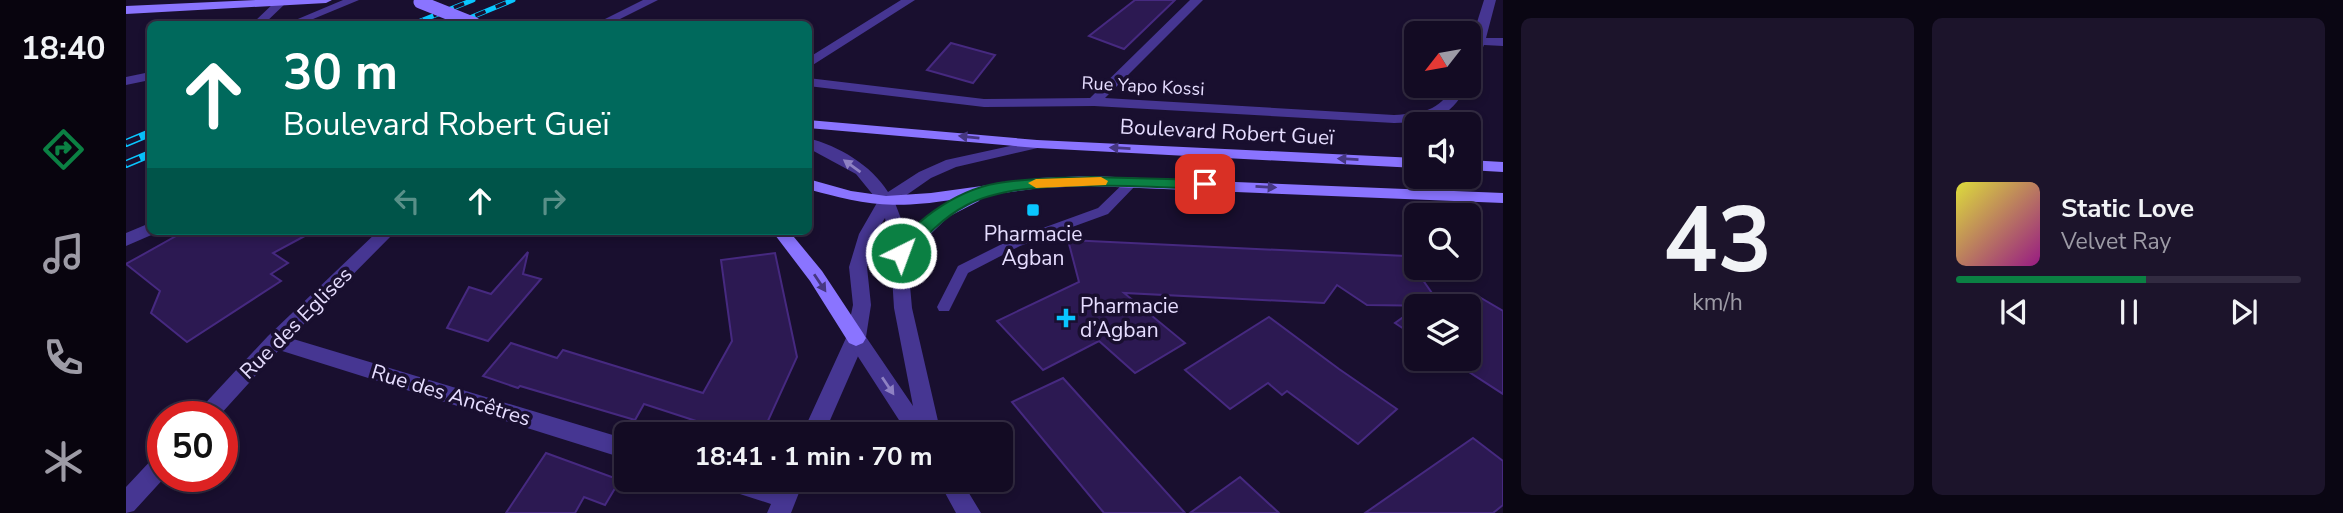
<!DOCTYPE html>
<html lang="fr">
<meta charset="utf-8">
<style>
body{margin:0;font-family:"Nunito Sans",sans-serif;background:#1c142b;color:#f1f3f6;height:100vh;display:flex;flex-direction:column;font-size:26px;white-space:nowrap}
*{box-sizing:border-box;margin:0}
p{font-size:23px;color:#9d9ba6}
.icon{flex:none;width:38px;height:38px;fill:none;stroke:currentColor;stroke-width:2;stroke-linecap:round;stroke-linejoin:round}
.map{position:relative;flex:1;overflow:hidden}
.details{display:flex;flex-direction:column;gap:18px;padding:18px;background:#0a0613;width:840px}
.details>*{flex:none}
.hud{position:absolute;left:21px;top:21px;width:665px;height:214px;border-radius:10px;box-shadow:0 4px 10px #0003,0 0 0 2px #322b41;background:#00695c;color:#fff;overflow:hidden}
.needle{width:46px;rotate:239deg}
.fabs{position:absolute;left:1278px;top:21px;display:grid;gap:14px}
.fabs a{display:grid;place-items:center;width:77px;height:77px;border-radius:10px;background:#130b23;box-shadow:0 4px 10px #0003,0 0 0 2px #322b41;font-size:35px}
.speed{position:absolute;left:21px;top:401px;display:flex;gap:14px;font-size:35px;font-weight:700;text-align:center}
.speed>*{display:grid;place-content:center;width:91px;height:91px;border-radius:50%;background:#130b23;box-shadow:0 4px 10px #0003,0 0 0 2px #322b41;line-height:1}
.speed .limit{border:10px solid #d22;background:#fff;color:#111}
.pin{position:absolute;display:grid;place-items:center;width:60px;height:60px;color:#fff;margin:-30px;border-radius:14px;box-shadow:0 4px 10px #0006}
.me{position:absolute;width:77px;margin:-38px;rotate:42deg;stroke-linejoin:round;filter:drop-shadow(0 0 5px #0008)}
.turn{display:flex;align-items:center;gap:24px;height:147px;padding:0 21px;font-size:32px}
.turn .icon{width:91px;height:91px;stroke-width:2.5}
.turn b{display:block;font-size:49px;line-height:60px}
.lanes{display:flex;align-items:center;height:66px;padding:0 21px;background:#0003;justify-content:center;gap:35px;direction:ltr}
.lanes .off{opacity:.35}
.details .tile{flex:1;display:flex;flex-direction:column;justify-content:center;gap:10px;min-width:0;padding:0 24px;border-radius:10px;background:#1c142b}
.details .dial{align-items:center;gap:0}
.dial b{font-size:91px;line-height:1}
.song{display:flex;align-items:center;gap:21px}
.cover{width:84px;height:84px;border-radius:10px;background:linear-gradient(135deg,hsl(60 70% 55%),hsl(310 70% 35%))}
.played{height:7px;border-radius:4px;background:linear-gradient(90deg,#0b8043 55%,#322b41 55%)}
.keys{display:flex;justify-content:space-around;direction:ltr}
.details .tiles{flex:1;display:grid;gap:18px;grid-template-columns:repeat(2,1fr)}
.trip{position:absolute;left:488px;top:422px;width:399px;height:70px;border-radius:10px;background:#130b23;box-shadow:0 4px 10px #0003,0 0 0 2px #322b41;font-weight:700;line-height:70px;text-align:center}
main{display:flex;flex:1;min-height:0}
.tabs{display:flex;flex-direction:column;width:126px;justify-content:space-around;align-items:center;background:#08040e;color:#9d9ba6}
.tabs .icon{width:49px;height:49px}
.tabs .on{color:#0b8043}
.tabs b{font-size:32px;color:#f1f3f6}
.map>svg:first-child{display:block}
.building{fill:#2c1952;stroke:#462980;stroke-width:2}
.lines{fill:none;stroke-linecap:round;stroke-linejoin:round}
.service{fill:#463692;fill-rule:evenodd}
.minor{fill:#463692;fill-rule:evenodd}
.tertiary{fill:#463692;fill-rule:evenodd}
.secondary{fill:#8a74ff;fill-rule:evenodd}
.rail-far1-casing{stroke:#09c6ff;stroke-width:5}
.rail-casing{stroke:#09c6ff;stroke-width:8}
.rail-far1{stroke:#190f2f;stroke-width:3.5;stroke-dasharray:11;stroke-linecap:butt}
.rail{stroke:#190f2f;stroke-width:5;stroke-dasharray:15;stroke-linecap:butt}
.secondary-bridge{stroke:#8a74ff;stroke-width:13}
.oneway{fill:#463782}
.oneway2{fill:#8e81c3}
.route{fill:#0b8043;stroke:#07532c;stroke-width:2}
.slow{fill:#f59e0b}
.poi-dot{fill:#09c6ff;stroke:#190f2f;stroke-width:2.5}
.labels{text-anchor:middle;stroke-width:7;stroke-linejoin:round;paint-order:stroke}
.far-street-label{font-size:18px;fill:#e6ddff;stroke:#190f2f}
.street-label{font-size:21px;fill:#e6ddff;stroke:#190f2f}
.poi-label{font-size:21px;fill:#e6ddff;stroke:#190f2f}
</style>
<main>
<nav class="tabs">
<b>18:40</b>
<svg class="icon on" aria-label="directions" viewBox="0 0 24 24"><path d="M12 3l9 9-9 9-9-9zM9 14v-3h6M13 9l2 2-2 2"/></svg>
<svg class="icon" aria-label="music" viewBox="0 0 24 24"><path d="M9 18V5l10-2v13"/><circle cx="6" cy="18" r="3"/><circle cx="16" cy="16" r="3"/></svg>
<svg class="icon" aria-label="phone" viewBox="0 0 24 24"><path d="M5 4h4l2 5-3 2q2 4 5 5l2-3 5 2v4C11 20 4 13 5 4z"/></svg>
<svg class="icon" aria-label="climate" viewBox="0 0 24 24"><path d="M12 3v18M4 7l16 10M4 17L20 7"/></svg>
</nav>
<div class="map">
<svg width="1377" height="513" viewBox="0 0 1377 513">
<rect width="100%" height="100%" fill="#190f2f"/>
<path class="building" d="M 1009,0 L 1049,0 L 998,49 L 963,36 Z
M 825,43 L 869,55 L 847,83 L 801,70 Z
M 59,231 L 188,231 L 147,253 L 162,263 L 145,274 L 155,281 L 61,342 L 25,313 L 34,291 L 0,264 Z
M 942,240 L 1280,256 L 1315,306 L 1241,305 L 1211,285 L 1198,303 L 998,293 L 1059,343 L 1009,373 L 973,341 L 917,370 L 871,321 L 953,282 Z
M 402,252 L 397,274 L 415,279 L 362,341 L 321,328 L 343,287 L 365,294 Z
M 649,253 L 671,357 L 636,434 L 610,434 L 518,404 L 509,420 L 394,386 L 392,388 L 357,376 L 385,343 L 431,358 L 437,350 L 577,393 L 606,341 L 595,260 Z
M 1350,295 L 1377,311 L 1377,394 L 1323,359 L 1342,359 L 1342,306 L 1333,306 Z
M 1290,308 L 1290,337 L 1269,323 Z
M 1143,317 L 1213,369 L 1271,409 L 1232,444 L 1161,391 L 1156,395 L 1142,383 L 1104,409 L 1059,370 Z
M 937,378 L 1059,513 L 978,513 L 886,402 Z
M 1347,438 L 1377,461 L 1377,505 L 1367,513 L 1239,513 Z
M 420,453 L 494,480 L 479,505 L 458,497 L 449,513 L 380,513 Z
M 1114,477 L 1153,513 L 1064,513 Z"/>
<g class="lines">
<path class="service" d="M 1006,178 L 1012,182 L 1010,185 L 982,214 L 894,246 L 842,273 L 823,311 L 813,311 L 811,307 L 832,266 L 884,240 L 972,208 L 1002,179 Z"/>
<path class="minor" d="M 217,0 L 233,0 L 175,24 L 160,24 Z
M 517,0 L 532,0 L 484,24 L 469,24 Z
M 775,0 L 789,0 L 682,68 L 682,58 Z
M 1064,0 L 1077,0 L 979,98 L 1268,115 C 1296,113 1313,112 1327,86 L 1341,86 C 1323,121 1304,121 1268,123 L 968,106 L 858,107 L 682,86 L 682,78 L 858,99 L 964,98 Z
M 1358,0 L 1370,0 L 1360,38 L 1377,38 L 1377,46 L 1358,45 L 1349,66 L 1342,70 L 1342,51 Z
M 150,1 L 160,3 L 138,24 L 126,24 Z
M 24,72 L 24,80 L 0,85 L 0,77 Z
M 24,223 L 24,231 L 31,231 L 30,233 L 0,246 L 0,233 Z
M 252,231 L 270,231 L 164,338 L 500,439 L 500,459 L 153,350 L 93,416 L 70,416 L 73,410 L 142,336 Z
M 730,330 L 737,333 L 740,338 L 698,434 L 676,434 L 720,338 L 723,333 Z
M 37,453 L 37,476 L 40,476 L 8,511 L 0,513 L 0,487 L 29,456 Z
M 589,480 L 633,480 L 653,485 L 656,480 L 678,480 L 665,513 L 641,513 L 645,504 L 592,487 Z"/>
<path class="tertiary" d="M 682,138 C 713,146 745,165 762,192 L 793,172 L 820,160 L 911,140 L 918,144 L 916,147 L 830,167 L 805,178 L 769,203 L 779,229 L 786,308 L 815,434 L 782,434 L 720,338 L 727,305 L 723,267 L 733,234 L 752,201 L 730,174 L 682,148 ZM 759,218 L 764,244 L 768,308 L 787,406 L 740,337 L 745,305 L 741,267 L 749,234 Z
M 812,480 L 835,480 L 855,513 L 830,513 Z"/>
<path class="secondary" d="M 130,0 L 206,0 L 200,3 L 0,14 L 0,6 Z
M 682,120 L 911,140 L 1290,158 L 1290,168 L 911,148 L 682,128 Z
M 1342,160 L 1377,162 L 1377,172 L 1342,170 Z
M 965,176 L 1377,193 L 1377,203 L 965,186 L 914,188 L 855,196 L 853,201 L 822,217 L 781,257 L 769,257 L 766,253 L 769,249 L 802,216 L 825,200 C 767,209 738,205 682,189 L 682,179 L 725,191 L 760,196 L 805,193 L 914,178 Z
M 646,231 L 663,231 L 696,271 L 737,333 L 740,338 L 737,343 L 730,346 L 723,343 L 684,281 Z"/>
<g class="rail-far1-casing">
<path id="rail-far1" d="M 287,24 L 347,0
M 329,24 L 387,0"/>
</g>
<g class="rail-casing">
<path id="rail" d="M 0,143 L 24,133
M 0,164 L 24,154"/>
</g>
<use href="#rail-far1" class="rail-far1"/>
<use href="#rail" class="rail"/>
<path class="secondary-bridge" d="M 294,2 L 349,24"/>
</g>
<defs><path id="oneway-solid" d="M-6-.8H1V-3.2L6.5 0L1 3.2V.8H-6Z" transform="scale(1.75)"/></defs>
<g class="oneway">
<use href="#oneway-solid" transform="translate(843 137) rotate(-174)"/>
<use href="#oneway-solid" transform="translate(994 148) rotate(-177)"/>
<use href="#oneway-solid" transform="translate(1222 159) rotate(-177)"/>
<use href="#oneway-solid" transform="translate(1140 187) rotate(3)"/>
<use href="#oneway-solid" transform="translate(694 283) rotate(56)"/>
</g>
<g class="oneway2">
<use href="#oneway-solid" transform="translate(726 166) rotate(-144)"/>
<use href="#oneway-solid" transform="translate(762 386) rotate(56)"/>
</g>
<path class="route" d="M 965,177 L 1079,180 L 1086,184 L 1079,189 C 1017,187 894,176 841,205 C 816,218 799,237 781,257 L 769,257 L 767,253 C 790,217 836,187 879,182 C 907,178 937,178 965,177 Z"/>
<path class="slow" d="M 975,177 L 982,181 L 980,185 L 910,188 L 902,183 L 910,179 Z"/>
<g class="poi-dot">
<rect x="900" y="203" width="14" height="14" rx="3.5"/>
<path d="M936.5 307.5h7v7h7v7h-7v7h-7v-7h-7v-7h7z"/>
</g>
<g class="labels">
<g class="far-street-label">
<text transform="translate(1017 86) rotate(3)" y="6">Rue Yapo Kossi</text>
</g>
<g class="street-label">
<text transform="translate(1101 132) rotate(3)" y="7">Boulevard Robert Gueï</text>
<text transform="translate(170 323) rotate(-45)" y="7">Rue des Eglises</text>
<text transform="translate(325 395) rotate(17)" y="7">Rue des Ancêtres</text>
</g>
<g class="poi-label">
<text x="907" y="241">Pharmacie<tspan x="907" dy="24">Agban</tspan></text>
<text x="954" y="313" text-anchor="start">Pharmacie<tspan x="954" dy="24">d’Agban</tspan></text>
</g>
</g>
</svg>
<div class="fabs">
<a><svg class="needle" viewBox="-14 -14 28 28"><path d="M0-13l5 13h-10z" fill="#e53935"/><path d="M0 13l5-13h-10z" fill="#9d9ba6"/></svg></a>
<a><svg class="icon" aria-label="sound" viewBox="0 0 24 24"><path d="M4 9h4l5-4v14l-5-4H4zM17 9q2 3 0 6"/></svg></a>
<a><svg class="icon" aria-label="search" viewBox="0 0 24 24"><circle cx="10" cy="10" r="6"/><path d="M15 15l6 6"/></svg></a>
<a><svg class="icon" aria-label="layers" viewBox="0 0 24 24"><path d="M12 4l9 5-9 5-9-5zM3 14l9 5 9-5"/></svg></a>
</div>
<div class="speed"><div class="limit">50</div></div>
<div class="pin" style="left:1079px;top:184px;background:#d93025"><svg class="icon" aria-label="arrive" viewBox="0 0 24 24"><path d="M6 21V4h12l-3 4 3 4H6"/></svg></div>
<svg class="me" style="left:775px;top:253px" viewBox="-20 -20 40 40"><circle r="17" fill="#0b8043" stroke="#fff" stroke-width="3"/><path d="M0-11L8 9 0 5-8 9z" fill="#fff"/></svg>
<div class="trip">18:41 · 1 min · 70 m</div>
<div class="hud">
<div class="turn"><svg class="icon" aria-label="ahead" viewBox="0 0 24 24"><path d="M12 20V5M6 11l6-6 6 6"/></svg><div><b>30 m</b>Boulevard Robert Gueï</div></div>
<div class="lanes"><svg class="icon off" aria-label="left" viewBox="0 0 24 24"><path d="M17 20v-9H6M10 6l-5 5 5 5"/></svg><svg class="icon" aria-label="ahead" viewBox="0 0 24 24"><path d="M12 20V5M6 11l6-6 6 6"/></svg><svg class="icon off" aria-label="right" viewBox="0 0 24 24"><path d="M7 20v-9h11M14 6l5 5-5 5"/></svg></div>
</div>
</div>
<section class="details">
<div class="tiles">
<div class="tile dial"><b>43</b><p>km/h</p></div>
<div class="tile">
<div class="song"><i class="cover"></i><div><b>Static Love</b><p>Velvet Ray</p></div></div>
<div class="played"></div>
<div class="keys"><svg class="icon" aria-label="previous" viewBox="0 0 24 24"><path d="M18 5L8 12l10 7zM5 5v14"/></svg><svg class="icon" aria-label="pause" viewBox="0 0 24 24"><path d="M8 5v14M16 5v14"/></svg><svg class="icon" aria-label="next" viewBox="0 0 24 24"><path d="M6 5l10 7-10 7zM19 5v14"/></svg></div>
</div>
</div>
</section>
</main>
